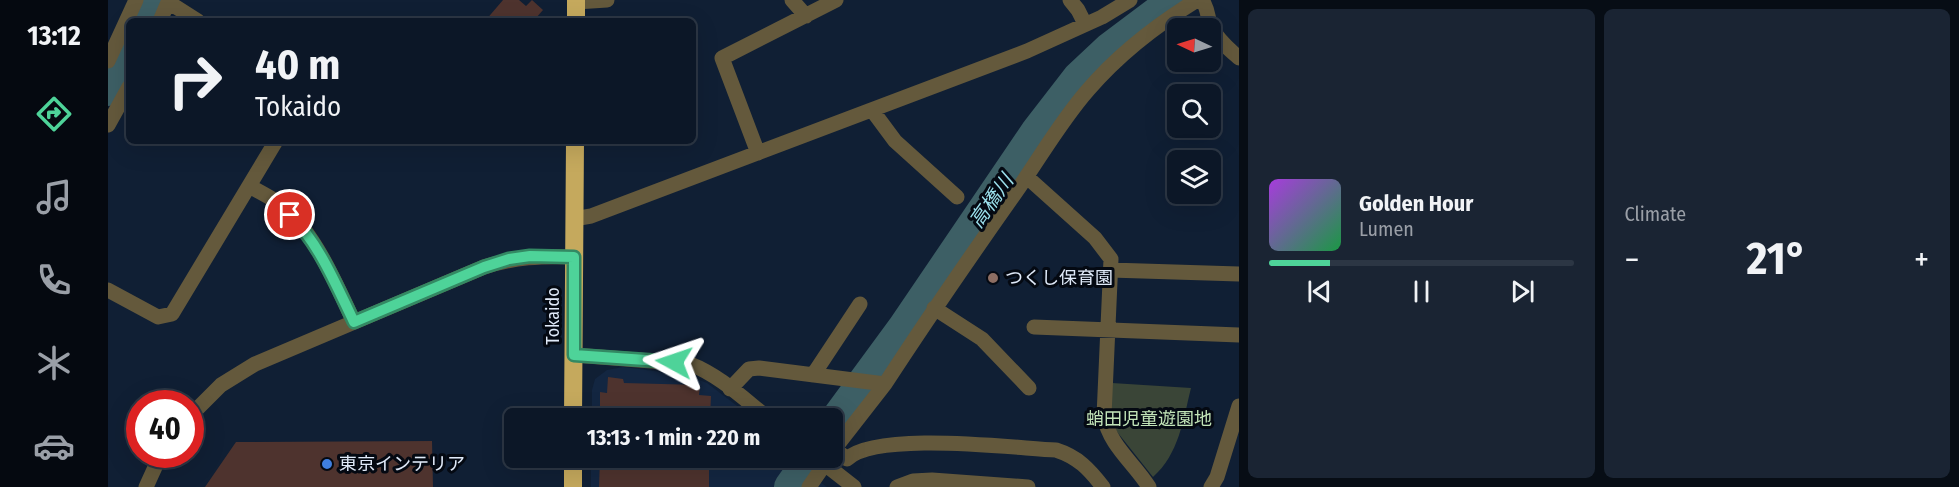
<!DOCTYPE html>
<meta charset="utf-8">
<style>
body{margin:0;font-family:"Fira Sans Condensed","Noto Sans JP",sans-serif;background:#1a2433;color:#f1f3f6;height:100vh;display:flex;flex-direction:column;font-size:22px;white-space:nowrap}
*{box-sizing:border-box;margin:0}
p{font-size:20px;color:#9a9fa7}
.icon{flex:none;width:33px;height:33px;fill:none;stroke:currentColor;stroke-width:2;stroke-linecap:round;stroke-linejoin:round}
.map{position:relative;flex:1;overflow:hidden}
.drawer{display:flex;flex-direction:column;gap:9px;padding:9px;background:#070d15;width:720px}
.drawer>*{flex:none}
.banner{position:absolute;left:18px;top:18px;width:570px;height:126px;border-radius:9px;box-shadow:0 6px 24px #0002,0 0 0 2px #2c3644;background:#0c1727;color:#f1f3f6;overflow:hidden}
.needle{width:39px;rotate:274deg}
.buttons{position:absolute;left:1059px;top:18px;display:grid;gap:12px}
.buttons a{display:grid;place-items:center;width:54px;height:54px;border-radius:9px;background:#0c1727;box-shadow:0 6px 24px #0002,0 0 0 2px #2c3644;font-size:30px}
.speed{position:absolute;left:18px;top:390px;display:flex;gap:12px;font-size:30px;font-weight:700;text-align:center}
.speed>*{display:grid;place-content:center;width:78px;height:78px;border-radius:50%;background:#0c1727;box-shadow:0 6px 24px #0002,0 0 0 2px #2c3644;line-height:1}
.speed .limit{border:9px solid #d22;background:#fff;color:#111}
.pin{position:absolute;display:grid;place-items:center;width:51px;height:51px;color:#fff;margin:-26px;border:3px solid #fff;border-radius:50%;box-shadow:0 2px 6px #0007}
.me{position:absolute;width:66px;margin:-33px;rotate:275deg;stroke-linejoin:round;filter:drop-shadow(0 0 4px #0008)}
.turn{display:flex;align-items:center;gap:21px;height:126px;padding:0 30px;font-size:27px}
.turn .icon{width:78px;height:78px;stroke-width:2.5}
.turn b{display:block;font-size:42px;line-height:51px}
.big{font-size:45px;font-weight:700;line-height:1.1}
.drawer .widget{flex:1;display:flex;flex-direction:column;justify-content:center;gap:9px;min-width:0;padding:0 21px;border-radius:9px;background:#1a2433}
.song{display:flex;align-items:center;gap:18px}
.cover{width:72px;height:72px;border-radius:9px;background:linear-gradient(135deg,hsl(280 70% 55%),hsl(140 70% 35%))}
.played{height:6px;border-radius:3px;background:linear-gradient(90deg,#4ed399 20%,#2c3644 20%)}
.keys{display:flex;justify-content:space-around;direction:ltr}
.heat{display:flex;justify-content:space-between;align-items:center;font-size:33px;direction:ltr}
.drawer .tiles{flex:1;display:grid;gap:9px;grid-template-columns:repeat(2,1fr)}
.trip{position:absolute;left:396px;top:408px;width:339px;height:60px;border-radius:9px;background:#0c1727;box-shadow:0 6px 24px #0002,0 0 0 2px #2c3644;font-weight:700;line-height:60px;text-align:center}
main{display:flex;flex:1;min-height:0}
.dock{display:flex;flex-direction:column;width:108px;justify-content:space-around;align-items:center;background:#050910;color:#9a9fa7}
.dock .icon{width:42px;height:42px}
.dock .selected{color:#4ed399}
.dock b{font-size:27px;color:#f1f3f6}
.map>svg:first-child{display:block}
.built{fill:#132641}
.green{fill:#3a4537}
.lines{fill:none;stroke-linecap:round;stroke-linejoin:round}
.river{stroke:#3d5f65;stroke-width:32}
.building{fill:#4e332e}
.minor{stroke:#64593c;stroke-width:15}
.highway{stroke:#c5a95d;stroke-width:18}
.route-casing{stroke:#338963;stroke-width:15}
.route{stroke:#4ed399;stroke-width:10}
.education-dot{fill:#8d6e63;stroke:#040912;stroke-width:2}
.shop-dot{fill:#3f7fe0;stroke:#040912;stroke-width:2}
.labels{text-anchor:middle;stroke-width:6;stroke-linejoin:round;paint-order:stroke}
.poi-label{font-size:18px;fill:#e0eaf9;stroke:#040912;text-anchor:start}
.street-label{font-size:18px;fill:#e0eaf9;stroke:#040912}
.park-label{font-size:18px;fill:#c2e4b8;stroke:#040912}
.water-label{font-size:20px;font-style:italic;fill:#9adeea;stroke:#040912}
</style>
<main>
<nav class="dock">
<b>13:12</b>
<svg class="icon selected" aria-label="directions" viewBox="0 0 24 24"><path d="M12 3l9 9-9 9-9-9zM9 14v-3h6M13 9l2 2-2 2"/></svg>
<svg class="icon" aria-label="music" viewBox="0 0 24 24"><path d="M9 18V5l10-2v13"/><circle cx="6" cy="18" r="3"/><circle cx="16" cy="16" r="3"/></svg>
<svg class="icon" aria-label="phone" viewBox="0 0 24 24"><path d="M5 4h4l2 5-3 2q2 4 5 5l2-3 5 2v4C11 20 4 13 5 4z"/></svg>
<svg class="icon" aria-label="climate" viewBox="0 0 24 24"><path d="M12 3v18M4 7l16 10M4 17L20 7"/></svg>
<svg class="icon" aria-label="car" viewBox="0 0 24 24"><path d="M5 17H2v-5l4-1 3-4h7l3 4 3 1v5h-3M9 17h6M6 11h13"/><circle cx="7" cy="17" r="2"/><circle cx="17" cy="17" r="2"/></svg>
</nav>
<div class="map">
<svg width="1131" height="487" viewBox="0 0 1131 487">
<rect width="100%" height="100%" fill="#101f34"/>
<path class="built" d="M 515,367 L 578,375 L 599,383 L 645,418 L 484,418 L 484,390 L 487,379 L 499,370 Z
M 483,458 L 678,458 L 719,487 L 483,487 Z"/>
<path class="green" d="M 1004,383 L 1083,388 C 1075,420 1071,454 1045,477 L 1006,428 L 1003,418 Z"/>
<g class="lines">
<path class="river" d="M 35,21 L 45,0
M 0,90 L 21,49
M 724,425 L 796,327 L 929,131 L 970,78 L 1002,48 L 1066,0
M 682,487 L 694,470"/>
</g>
<path class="building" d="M 395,0 L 411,0 L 418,6 L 424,0 L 435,10 L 428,18 L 432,21 L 377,21 Z
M 500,377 L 515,379 L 516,383 L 592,385 L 591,395 L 603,396 L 602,418 L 492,418 L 492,392 L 499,393 Z
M 324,441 L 325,487 L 97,487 L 128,442 Z
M 492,458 L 601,458 L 601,487 L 491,487 Z"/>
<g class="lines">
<path class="minor" d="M 684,0 L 698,16
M 962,0 L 970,10 L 977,24
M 1094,0 C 1101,10 1099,19 1104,28 C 1110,40 1122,50 1131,58
M 60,2 L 90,21
M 468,2 L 499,0
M 52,21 L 61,0
M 0,61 L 28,0
M 764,110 L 787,141 L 849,197
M 0,125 L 21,87
M 650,153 L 614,58 L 728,0
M 919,177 L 987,238 L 1003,259 L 996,416 C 1001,445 1026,463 1041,487
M 141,186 C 150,191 160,196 169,202 C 205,228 227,282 246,322
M 466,219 L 483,216 L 919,51 L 994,17 L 1022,0
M 1002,270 L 1131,274
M 0,290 L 50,317 L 64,314 L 168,141
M 826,308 L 874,339 L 921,388
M 926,327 L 1131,335
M 466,355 L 582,364 C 611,375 636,399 660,418
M 705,375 L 752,304
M 622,389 L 641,369 L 651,368 L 777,384 C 818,321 860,260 903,199 C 929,163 951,123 980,90 C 1010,55 1050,24 1089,0
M 82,416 L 113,385 L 147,364 L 376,267 C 408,257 432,256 466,257
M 727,449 L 739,459 C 769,431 905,448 948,450 C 970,457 981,469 995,487
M 724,452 L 777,384
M 709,458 L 746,487
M 38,487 L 53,454
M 701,487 L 721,458
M 789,487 L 805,481 L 824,480 L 920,487
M 1103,487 L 1109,477 L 1131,406"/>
<path class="highway" d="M 468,0 L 468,21
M 465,418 L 467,141
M 465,487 L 465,458"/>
</g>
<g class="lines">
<g class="route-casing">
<path id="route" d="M 182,215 C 211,243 228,285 246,322 L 376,267 L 401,259 L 422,256 L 466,257 L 466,355 L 566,362"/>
</g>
<use href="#route" class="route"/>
</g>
<circle class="education-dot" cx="885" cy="278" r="6"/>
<circle class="shop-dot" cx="219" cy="464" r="6"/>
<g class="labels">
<g class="poi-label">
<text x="897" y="284">つくし保育園</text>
<text x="231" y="470">東京インテリア</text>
</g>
<g class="street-label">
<text transform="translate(445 316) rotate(-90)" y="6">Tokaido</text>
</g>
<g class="park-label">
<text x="1041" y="425">蛸田児童遊園地</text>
</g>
<g class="water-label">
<text transform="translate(883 201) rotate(-55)" y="7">高橋川</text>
</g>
</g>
</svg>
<div class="buttons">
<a><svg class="needle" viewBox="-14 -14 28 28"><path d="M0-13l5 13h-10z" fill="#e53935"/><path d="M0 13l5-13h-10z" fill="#9a9fa7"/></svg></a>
<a><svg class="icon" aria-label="search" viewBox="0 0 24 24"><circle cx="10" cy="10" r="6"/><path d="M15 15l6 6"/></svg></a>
<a><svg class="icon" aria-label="layers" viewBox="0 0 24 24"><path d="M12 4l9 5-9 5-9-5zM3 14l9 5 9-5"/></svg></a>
</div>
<div class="speed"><div class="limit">40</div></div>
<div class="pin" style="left:182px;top:215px;background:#d93025"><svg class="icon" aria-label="arrive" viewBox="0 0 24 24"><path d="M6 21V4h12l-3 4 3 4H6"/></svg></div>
<svg class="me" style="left:566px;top:362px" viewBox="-20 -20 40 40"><path d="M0-17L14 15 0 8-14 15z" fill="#4ed399" stroke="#fff" stroke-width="4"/></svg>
<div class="trip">13:13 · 1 min · 220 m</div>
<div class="banner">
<div class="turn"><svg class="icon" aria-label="right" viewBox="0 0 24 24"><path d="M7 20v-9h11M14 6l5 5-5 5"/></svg><div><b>40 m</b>Tokaido</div></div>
</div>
</div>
<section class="drawer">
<div class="tiles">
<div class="widget">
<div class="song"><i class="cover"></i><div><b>Golden Hour</b><p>Lumen</p></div></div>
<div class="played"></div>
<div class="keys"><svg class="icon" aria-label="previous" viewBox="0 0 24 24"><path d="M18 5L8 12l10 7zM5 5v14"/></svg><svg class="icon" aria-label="pause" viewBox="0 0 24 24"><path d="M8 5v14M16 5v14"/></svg><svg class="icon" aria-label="next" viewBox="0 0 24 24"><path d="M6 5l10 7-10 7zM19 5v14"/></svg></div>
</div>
<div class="widget"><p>Climate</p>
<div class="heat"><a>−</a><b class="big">21°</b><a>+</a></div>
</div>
</div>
</section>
</main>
